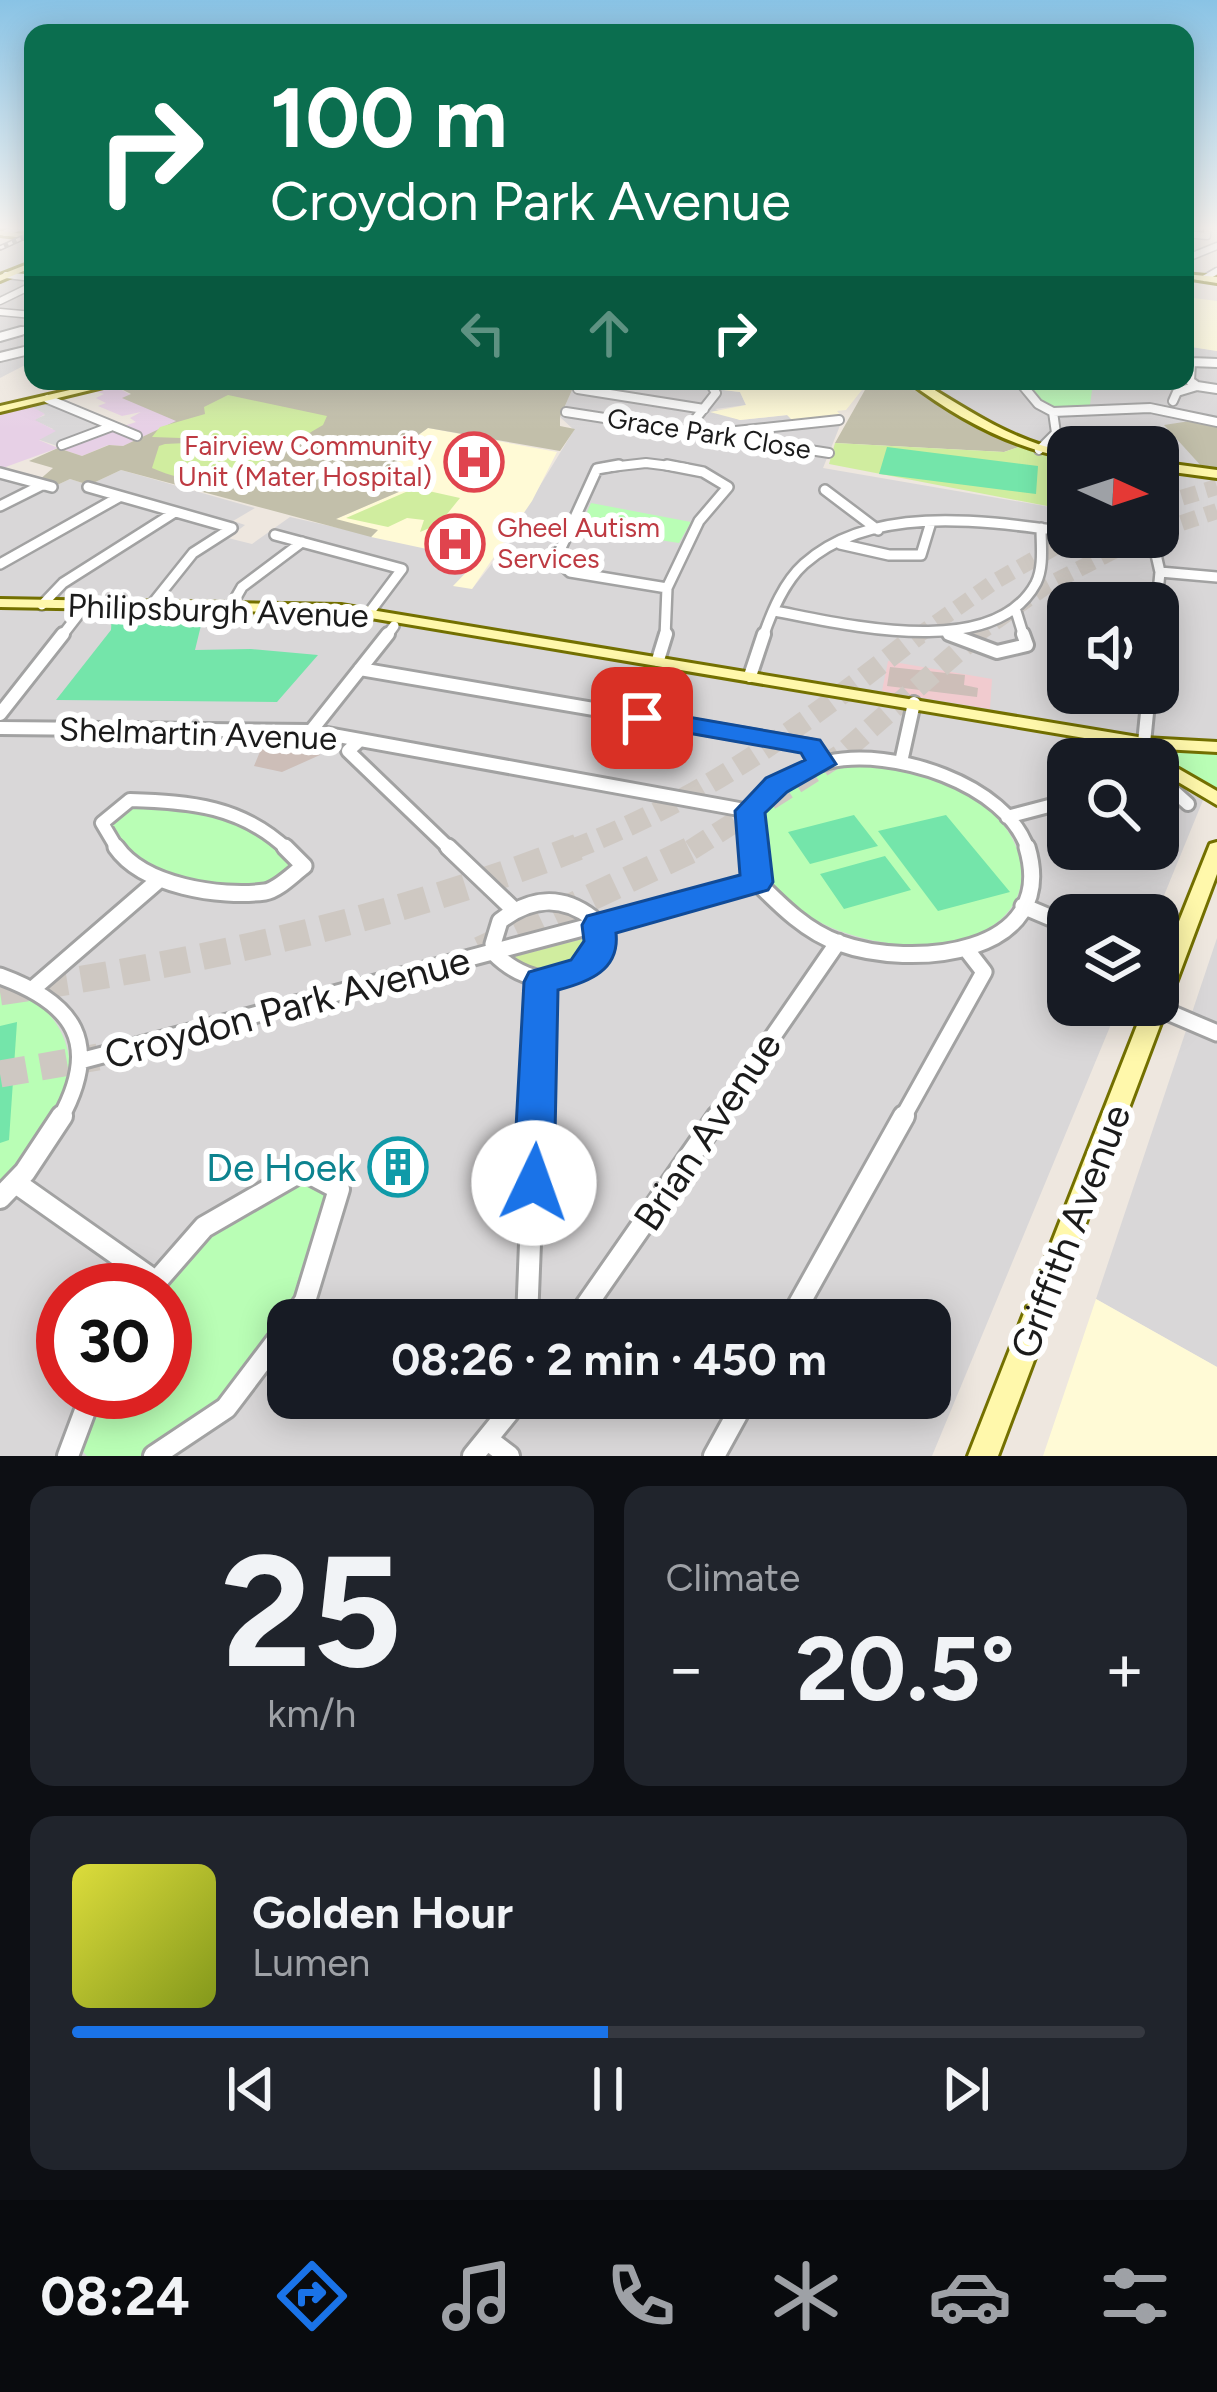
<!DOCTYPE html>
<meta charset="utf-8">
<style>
body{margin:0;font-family:Figtree,sans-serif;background:#20242c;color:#f1f3f6;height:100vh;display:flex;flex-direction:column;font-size:45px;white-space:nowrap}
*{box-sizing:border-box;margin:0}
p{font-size:39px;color:#9ea1a6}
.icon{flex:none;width:66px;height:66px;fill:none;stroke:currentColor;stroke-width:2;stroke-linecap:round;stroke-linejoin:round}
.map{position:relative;height:1456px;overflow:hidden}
.details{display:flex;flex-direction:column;gap:30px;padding:30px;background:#0d0f14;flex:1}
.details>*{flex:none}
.hud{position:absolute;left:24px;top:24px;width:1170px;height:366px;border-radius:24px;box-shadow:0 6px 30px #0003;background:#0b6e4f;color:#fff;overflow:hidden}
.needle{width:78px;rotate:93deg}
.fabs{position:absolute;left:1047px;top:426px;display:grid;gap:24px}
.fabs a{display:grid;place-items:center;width:132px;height:132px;border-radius:24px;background:#171b24;box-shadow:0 6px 30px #0003;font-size:60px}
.speed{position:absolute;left:36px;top:1263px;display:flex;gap:24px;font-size:60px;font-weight:700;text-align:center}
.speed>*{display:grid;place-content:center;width:156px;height:156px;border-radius:50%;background:#171b24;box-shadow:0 6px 30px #0003;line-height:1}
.speed .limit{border:18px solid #d22;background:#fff;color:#111}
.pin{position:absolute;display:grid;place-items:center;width:102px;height:102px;color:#fff;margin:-51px;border-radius:24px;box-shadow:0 6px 18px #0006}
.me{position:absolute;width:132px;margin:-66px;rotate:3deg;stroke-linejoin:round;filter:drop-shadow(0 0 9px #0008)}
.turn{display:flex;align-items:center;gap:42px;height:252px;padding:0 48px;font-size:54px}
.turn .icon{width:156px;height:156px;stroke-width:2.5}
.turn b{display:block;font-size:84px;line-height:102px}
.lanes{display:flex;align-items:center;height:114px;padding:0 48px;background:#0003;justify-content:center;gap:60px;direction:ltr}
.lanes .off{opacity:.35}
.big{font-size:90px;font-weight:700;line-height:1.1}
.details .widget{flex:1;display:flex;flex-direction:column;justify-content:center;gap:18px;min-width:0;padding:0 42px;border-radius:24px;background:#20242c}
.details .dial{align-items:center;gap:0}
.dial b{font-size:156px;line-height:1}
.song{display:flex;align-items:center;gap:36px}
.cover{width:144px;height:144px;border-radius:18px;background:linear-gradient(135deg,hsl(60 70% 55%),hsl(70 70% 35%))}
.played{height:12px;border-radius:6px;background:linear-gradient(90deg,#1a73e8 50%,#363941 50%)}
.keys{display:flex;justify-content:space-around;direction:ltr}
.heat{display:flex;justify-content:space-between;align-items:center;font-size:66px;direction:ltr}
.details .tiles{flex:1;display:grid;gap:30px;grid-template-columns:1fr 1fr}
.widget:last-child{grid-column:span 2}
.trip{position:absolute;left:267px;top:1299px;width:684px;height:120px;border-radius:24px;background:#171b24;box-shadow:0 6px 30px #0003;font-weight:700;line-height:120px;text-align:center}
.menu{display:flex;height:192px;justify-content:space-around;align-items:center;background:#090b0e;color:#9ea1a6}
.menu .icon{width:84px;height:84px}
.menu .current{color:#1a73e8}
.menu b{font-size:54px;color:#f1f3f6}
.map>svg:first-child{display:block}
.residential{fill:#d9d7d8;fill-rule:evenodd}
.commercial{fill:#f1cbcf}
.industrial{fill:#e7d0e6}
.education{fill:#fffad6}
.construction{fill:#c2bfaa}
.grass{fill:#d0ed9f}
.park{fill:#b9feb5}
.pitch{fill:#74e5aa}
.building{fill:#cdbeb8}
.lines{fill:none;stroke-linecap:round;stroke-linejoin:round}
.highway-tunnel-far2{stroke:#cec8c2;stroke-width:16;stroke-dasharray:16 9;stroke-linecap:butt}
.highway-tunnel-far1{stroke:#cec8c2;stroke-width:21;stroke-dasharray:21 10;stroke-linecap:butt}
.highway-tunnel{stroke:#cec8c2;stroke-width:27;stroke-dasharray:27 14;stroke-linecap:butt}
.street-far5-casing{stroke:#a2a2a2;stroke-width:9}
.street-far4-casing{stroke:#a2a2a2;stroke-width:12}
.street-far3-casing{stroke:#a2a2a2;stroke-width:14}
.street-far2-casing{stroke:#a2a2a2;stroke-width:18}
.street-far1-casing{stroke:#a2a2a2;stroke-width:21}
.street-casing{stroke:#a2a2a2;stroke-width:26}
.secondary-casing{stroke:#737000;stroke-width:6}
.street-far5{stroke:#fff;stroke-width:6}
.street-far4{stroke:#fff;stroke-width:8}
.street-far3{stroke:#fff;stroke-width:9}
.street-far2{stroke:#fff;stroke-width:12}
.street-far1{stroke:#fff;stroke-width:15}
.street{stroke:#fff;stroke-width:20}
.secondary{fill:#fff8ab;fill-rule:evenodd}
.rail-casing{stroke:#696969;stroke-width:6}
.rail{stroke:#fff;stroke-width:3;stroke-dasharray:4.5;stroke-linecap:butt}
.route{fill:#1a73e8;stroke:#114b97;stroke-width:3}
.labels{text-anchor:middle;stroke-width:12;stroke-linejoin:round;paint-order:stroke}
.far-street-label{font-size:27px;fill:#1b1b1b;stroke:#fff}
.far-health-label{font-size:27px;fill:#be3a42;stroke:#fff;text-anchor:end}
.street-label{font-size:33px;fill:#1b1b1b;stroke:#fff}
.near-street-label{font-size:39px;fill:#1b1b1b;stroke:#fff}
.near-culture-label{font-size:39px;fill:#0d838f;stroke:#fff;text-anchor:end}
</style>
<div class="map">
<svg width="1217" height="1456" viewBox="0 0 1217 1456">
<rect width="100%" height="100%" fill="#eee7df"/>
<path class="residential" d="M 15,238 L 33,240 L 33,361 L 0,378 L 0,245 Z
M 1185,346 L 1217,351 L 1217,471 L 1158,463 L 1158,447 L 1046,448 L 1007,433 L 920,381 L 1185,381 Z
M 576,381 L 715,381 L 723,390 L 740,392 L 746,405 L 715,409 L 740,420 L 788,415 L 795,423 L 843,418 L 823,468 L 1068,510 L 1068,537 L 1158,537 L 1158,470 L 1217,476 L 1217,766 L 1156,915 L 1068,915 L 1068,1005 L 1119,1005 L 932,1456 L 0,1456 L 0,476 L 55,486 L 70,479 L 89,485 L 121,470 L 255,508 L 233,521 L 245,525 L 228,538 L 252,544 L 290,517 L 480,560 L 472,589 L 494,561 L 574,430 L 560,417 ZM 1068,603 L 1158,603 L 1158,693 L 1068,693 ZM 1068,759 L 1158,759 L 1158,849 L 1068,849 ZM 63,1290 L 165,1290 L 165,1392 L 63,1392 ZM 288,1320 L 930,1320 L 930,1398 L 288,1398 Z
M 48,402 L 106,426 L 57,446 L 37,439 L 53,429 L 33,420 L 45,415 L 29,405 Z
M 1217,938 L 1217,1367 L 1096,1299 Z"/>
<path class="commercial" d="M 888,661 L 992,679 L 990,709 L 882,691 Z"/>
<path class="industrial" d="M 113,385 L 177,421 L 123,446 L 108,445 L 82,456 L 58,448 L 0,469 L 0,412 L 29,405 L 45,414 L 35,420 L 56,431 L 39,440 L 58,448 L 136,422 L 130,418 L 141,412 L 122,416 L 98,406 L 106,403 L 96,398 L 104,394 L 92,390 Z"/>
<path class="education" d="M 1185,297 L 1217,301 L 1217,351 L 1185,346 Z
M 715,381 L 869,381 L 846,410 L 837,411 L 843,418 L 795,423 L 787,415 L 740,420 L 710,412 L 746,405 L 740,392 L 723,390 Z
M 428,428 L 557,452 L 532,501 L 472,589 L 453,586 L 478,560 L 371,537 L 377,531 L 334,520 L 412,486 L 371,477 L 423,444 L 412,440 Z
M 1096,1299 L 1217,1367 L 1217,1456 L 1043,1456 Z"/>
<path class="construction" d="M 136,381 L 178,381 L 208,390 L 230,383 L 227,381 L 576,381 L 560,417 L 560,426 L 575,429 L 560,451 L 428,428 L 414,438 L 425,443 L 373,477 L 415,485 L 336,519 L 378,530 L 371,537 L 121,470 L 89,485 L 70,479 L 55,486 L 38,481 L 53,468 L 29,461 L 58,448 L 82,456 L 109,445 L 123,446 L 176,421 L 122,398 L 131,394 L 115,386 Z
M 870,381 L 906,381 L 966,421 L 1019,447 L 1004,452 L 835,443 Z
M 1203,419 L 1217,422 L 1217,469 L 1203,468 L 1164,425 Z"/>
<path class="grass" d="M 228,395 L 327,416 L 323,425 C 262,460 223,500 152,468 L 159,446 L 165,444 L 207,442 L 248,448 L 209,439 L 152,437 L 160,427 L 205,414 L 204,407 Z
M 835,443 L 1004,452 L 1019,447 L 1068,459 L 1068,510 L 829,464 Z
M 415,488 L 460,498 L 439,524 L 420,532 L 424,520 L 407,518 L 388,527 L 346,518 Z
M 594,936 L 578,966 L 542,976 L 506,959 Z"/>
<path class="park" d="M 1022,381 L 1067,381 L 1092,390 L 1090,405 L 1053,410 Z
M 591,503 L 691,522 L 679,543 L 580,528 Z
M 1164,751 L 1217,752 L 1217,794 L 1181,775 L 1160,755 Z
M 846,766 C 886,764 924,770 960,789 C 1027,823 1053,907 968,938 C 900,964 740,921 762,826 C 765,810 773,798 786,788 C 802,777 827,773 846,766 Z
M 130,803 C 211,806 240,807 298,867 L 270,888 L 188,880 L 138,863 L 108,822 Z
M 0,986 C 65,1002 89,1067 53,1124 C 38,1147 17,1168 0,1190 Z
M 301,1176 L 329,1193 L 293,1309 L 218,1408 L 144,1456 L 87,1456 L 79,1447 L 100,1392 L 165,1392 L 165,1290 L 160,1290 L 205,1233 Z"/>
<path class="pitch" d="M 887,447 L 1038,466 L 1036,494 L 879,474 Z
M 112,612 L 204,613 L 195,650 L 251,649 L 318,655 L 277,702 L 56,700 L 111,630 Z
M 854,815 L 878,846 L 810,864 L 788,832 Z
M 946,815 L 1010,892 L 938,911 L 878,831 Z
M 885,856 L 911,890 L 844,909 L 820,874 Z
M 17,1022 L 9,1140 L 0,1143 L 0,1026 Z"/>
<path class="building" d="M 890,667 L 965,675 L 964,685 L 978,688 L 977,697 L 887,686 Z
M 295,741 L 308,742 L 320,755 L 282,772 L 254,766 L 264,742 Z"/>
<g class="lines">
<path class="highway-tunnel-far2" d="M 1158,505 L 1217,487
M 1158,531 L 1217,511
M 916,637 L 994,582 L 1073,537
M 974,637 L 1048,585 L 1141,537"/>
<path class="highway-tunnel-far1" d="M 571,850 C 709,797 805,724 919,634
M 691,850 L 840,755 L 978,634"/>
<path class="highway-tunnel" d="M 480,950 L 697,847
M 0,992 C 199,963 390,920 578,847
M 0,1074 L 98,1057"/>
<g class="street-far5-casing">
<path id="street-far5" d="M 5,233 L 24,226
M 1185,234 L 1207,236 L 1207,228
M 1185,259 L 1217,246
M 6,275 L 33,278
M 1205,278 L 1217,271
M 0,301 L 33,285
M 0,312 L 33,315
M 11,334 L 33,327"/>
</g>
<g class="street-far4-casing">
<path id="street-far4" d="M 0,337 L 21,331
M 0,357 L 33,349
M 1185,359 L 1191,362 L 1190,381 L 1197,386
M 1191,362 L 1217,363
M 580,381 L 578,389 L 704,409
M 671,381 L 710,383
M 1019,381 L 1038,404 L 1053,412 L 1056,433 L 1039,450
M 48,399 L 137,436
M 1173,401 L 1177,392 L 1197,386 L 1217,389
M 566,412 L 829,453
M 1053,412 L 1150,408 L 1217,422
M 686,431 L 716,393 L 709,381
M 726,432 L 839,420
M 62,445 L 110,427
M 602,468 L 646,463 L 686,468"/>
</g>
<g class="street-far3-casing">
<path id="street-far3" d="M 619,465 L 597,469 L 556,559 L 570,572 L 667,588
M 667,465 L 703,472 L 728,487 L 699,521 L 667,588
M 0,473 L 52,487
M 88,487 L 232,528
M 825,490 L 878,530
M 0,506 L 42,485
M 275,535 L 402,569 L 369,613
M 1103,537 L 1153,544
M 1152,537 L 1160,572 L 1157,603
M 840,544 L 889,555 L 921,555 L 931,522
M 0,564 L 119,497
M 1160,572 L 1217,577
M 42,605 L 63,583 L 175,512
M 149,608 L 193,553 L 232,528
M 230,608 L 242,587 L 302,542
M 775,611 C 844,624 994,662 1036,583 C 1044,567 1041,545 1041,528
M 1016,611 L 1024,637
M 949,634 L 956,637
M 61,637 L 85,606
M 386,637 L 394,626
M 665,637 L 667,588
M 763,637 C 772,611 784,582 804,564 C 872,503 986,521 1068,532"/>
</g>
<g class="street-far2-casing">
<path id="street-far2" d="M 949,634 L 997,652 L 1027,645 L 1023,634
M 658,660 L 666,634
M 360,669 L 810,746 L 822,764
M 750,676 L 764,634
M 0,714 L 63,634
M 0,728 L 311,731 L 750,811
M 311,731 L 388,634
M 360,740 L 348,751 L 451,850
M 1144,743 L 1149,693
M 901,762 L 914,703
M 1159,778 L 1188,804
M 1007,817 L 1068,801
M 118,850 L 102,823 L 130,800 C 191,802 242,806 288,850
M 754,850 L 750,811 C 773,789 797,770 828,762 C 891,747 1007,783 1028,850"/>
</g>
<g class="street-far1-casing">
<path id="street-far1" d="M 116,847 C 143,886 220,898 265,892 C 278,890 293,874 304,866 L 285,847
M 448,847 L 513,909
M 754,847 L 757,882 C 781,906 807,932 839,943 C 910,969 1060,957 1027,847
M 1023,906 L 1068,925
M 493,944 L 500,921 C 530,898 561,894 592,918
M 494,953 C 533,993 596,991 598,925
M 0,976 C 74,1003 102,1043 60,1119
M 35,987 L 160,879
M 1156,1007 L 1217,1033
M 80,1061 L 757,882
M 535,1119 L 541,981
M 716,1119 L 838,942
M 902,1119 L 984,972 L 967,950"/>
</g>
<g class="street-casing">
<path id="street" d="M 16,1183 L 155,1281
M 0,1198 L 25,1172 L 62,1116
M 149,1290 L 204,1227 L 303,1170 L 339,1189 L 305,1301 L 292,1320
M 527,1320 L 535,1116
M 576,1320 L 718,1116
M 790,1320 L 904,1116
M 488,1440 L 509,1456
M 68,1456 L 92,1392
M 154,1456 L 226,1408 L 288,1326
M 473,1456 L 520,1398
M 714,1456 L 746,1398"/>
</g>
<g class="secondary-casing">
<path id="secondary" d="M 0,231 L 33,235 L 33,239 L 0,235 Z
M 33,262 L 33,267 L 0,281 L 0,275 Z
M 1185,274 L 1217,277 L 1217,283 L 1185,278 Z
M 109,381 L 128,381 L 0,412 L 0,406 Z
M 908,381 L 920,381 C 968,410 1012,441 1068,452 L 1068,458 C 1010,447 955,417 908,381 Z
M 1158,462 L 1217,470 L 1217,478 L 1158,470 Z
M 0,599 L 341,605 L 1144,738 L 1217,742 L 1217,752 L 1144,748 L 341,613 L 0,607 Z
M 1158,757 L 1217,791 L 1217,805 L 1158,770 L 1158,759 L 1151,759 Z
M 1217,842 L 1217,874 L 998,1456 L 968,1456 L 1145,1005 L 1158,1005 L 1158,974 L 1210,844 Z"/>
</g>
<use href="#street-far5" class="street-far5"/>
<use href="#street-far4" class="street-far4"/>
<use href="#street-far3" class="street-far3"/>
<use href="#street-far2" class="street-far2"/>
<use href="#street-far1" class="street-far1"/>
<use href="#street" class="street"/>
<use href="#secondary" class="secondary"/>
<g class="rail-casing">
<path id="rail" d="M 0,248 L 33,233"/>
</g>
<use href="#rail" class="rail"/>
</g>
<linearGradient id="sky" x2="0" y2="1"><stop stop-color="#89c3e5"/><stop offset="0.53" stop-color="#f7f4f1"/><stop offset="1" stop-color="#f7f4f1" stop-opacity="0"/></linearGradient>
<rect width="1217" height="430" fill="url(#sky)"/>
<path class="route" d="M 642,709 L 820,740 L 836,764 L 787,792 L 765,813 L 773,882 L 768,890 L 616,933 C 620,970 589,982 558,990 L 554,1183 L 548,1196 L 534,1202 L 519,1196 L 513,1183 L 524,982 L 529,972 L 571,960 L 584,941 L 582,925 L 587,916 L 740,875 L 735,811 L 766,778 L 805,760 L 801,753 L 632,723 L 628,718 Z"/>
<defs>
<g id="hospital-ring" transform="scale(3)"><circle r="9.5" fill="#fff" stroke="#e0444e" stroke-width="1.5"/><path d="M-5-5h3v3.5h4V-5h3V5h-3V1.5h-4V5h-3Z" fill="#e0444e"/></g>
<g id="building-ring" transform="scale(3)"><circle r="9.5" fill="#fff" stroke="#0f9aa8" stroke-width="1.5"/><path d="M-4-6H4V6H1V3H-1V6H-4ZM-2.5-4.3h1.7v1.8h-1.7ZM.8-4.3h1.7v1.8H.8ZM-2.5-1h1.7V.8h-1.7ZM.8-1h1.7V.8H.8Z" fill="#0f9aa8"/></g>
</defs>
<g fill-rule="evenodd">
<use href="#hospital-ring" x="474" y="462"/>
<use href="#hospital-ring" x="455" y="544"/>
<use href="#building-ring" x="398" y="1167"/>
</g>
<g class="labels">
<g class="far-street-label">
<text transform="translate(709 434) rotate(9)" y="9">Grace Park Close</text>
</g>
<g class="far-health-label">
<text x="432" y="455">Fairview Community<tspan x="432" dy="31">Unit (Mater Hospital)</tspan></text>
<text x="497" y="537" text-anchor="start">Gheel Autism<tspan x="497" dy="31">Services</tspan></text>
</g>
<g class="street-label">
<text transform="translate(218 610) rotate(2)" y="12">Philipsburgh Avenue</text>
<text transform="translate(198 733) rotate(2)" y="12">Shelmartin Avenue</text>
</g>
<g class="near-street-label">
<text transform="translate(287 1007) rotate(-15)" y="14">Croydon Park Avenue</text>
<text transform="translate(707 1131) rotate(-56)" y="14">Brian Avenue</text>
<text transform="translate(1070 1231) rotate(-69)" y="14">Griffith Avenue</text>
</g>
<g class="near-culture-label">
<text x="356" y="1181">De Hoek</text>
</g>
</g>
</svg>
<div class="fabs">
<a><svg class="needle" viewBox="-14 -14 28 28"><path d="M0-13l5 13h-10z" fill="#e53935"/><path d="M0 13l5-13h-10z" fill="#9ea1a6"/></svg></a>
<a><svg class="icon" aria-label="sound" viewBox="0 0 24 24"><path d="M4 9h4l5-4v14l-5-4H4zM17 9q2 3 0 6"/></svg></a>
<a><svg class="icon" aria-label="search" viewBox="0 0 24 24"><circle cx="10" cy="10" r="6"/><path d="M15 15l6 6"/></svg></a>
<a><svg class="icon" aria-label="layers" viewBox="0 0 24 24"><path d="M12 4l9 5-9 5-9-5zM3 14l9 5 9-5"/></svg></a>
</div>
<div class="speed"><div class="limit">30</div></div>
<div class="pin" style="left:642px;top:718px;background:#d93025"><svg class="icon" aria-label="arrive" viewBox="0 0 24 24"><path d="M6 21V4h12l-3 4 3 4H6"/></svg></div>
<svg class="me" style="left:534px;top:1183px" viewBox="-20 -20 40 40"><circle r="19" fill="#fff"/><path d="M0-13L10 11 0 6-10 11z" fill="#1a73e8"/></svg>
<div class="trip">08:26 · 2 min · 450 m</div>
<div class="hud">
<div class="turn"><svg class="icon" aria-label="right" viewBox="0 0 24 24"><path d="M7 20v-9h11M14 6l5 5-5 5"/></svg><div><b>100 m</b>Croydon Park Avenue</div></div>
<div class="lanes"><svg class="icon off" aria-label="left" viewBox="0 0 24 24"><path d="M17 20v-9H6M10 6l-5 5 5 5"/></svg><svg class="icon off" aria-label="ahead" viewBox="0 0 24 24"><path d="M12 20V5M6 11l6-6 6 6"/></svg><svg class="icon" aria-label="right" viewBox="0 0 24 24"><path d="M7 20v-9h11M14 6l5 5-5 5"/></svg></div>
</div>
</div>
<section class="details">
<div class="tiles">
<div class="widget dial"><b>25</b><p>km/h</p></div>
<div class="widget"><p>Climate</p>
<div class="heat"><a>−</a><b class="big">20.5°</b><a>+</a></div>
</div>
<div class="widget">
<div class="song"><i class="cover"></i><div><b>Golden Hour</b><p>Lumen</p></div></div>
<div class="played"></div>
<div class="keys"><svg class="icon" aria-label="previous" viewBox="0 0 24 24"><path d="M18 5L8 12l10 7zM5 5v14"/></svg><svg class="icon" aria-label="pause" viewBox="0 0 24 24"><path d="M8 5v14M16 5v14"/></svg><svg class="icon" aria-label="next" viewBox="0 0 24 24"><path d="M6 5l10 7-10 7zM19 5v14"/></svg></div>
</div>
</div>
</section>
<nav class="menu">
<b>08:24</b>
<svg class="icon current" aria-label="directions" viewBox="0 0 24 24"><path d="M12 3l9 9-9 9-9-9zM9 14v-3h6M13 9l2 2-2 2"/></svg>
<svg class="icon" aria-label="music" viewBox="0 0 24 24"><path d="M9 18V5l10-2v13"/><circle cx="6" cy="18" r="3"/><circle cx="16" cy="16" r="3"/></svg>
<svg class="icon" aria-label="phone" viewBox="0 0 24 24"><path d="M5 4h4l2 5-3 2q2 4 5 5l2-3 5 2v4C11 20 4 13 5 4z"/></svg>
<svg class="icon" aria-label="climate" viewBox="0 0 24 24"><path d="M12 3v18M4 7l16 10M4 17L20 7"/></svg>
<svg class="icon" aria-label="car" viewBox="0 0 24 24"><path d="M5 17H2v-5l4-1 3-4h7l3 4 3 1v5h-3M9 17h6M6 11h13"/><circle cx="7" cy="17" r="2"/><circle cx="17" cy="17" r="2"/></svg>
<svg class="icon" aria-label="filters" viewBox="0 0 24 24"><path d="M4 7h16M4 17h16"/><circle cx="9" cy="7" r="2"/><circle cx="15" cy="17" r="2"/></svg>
</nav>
